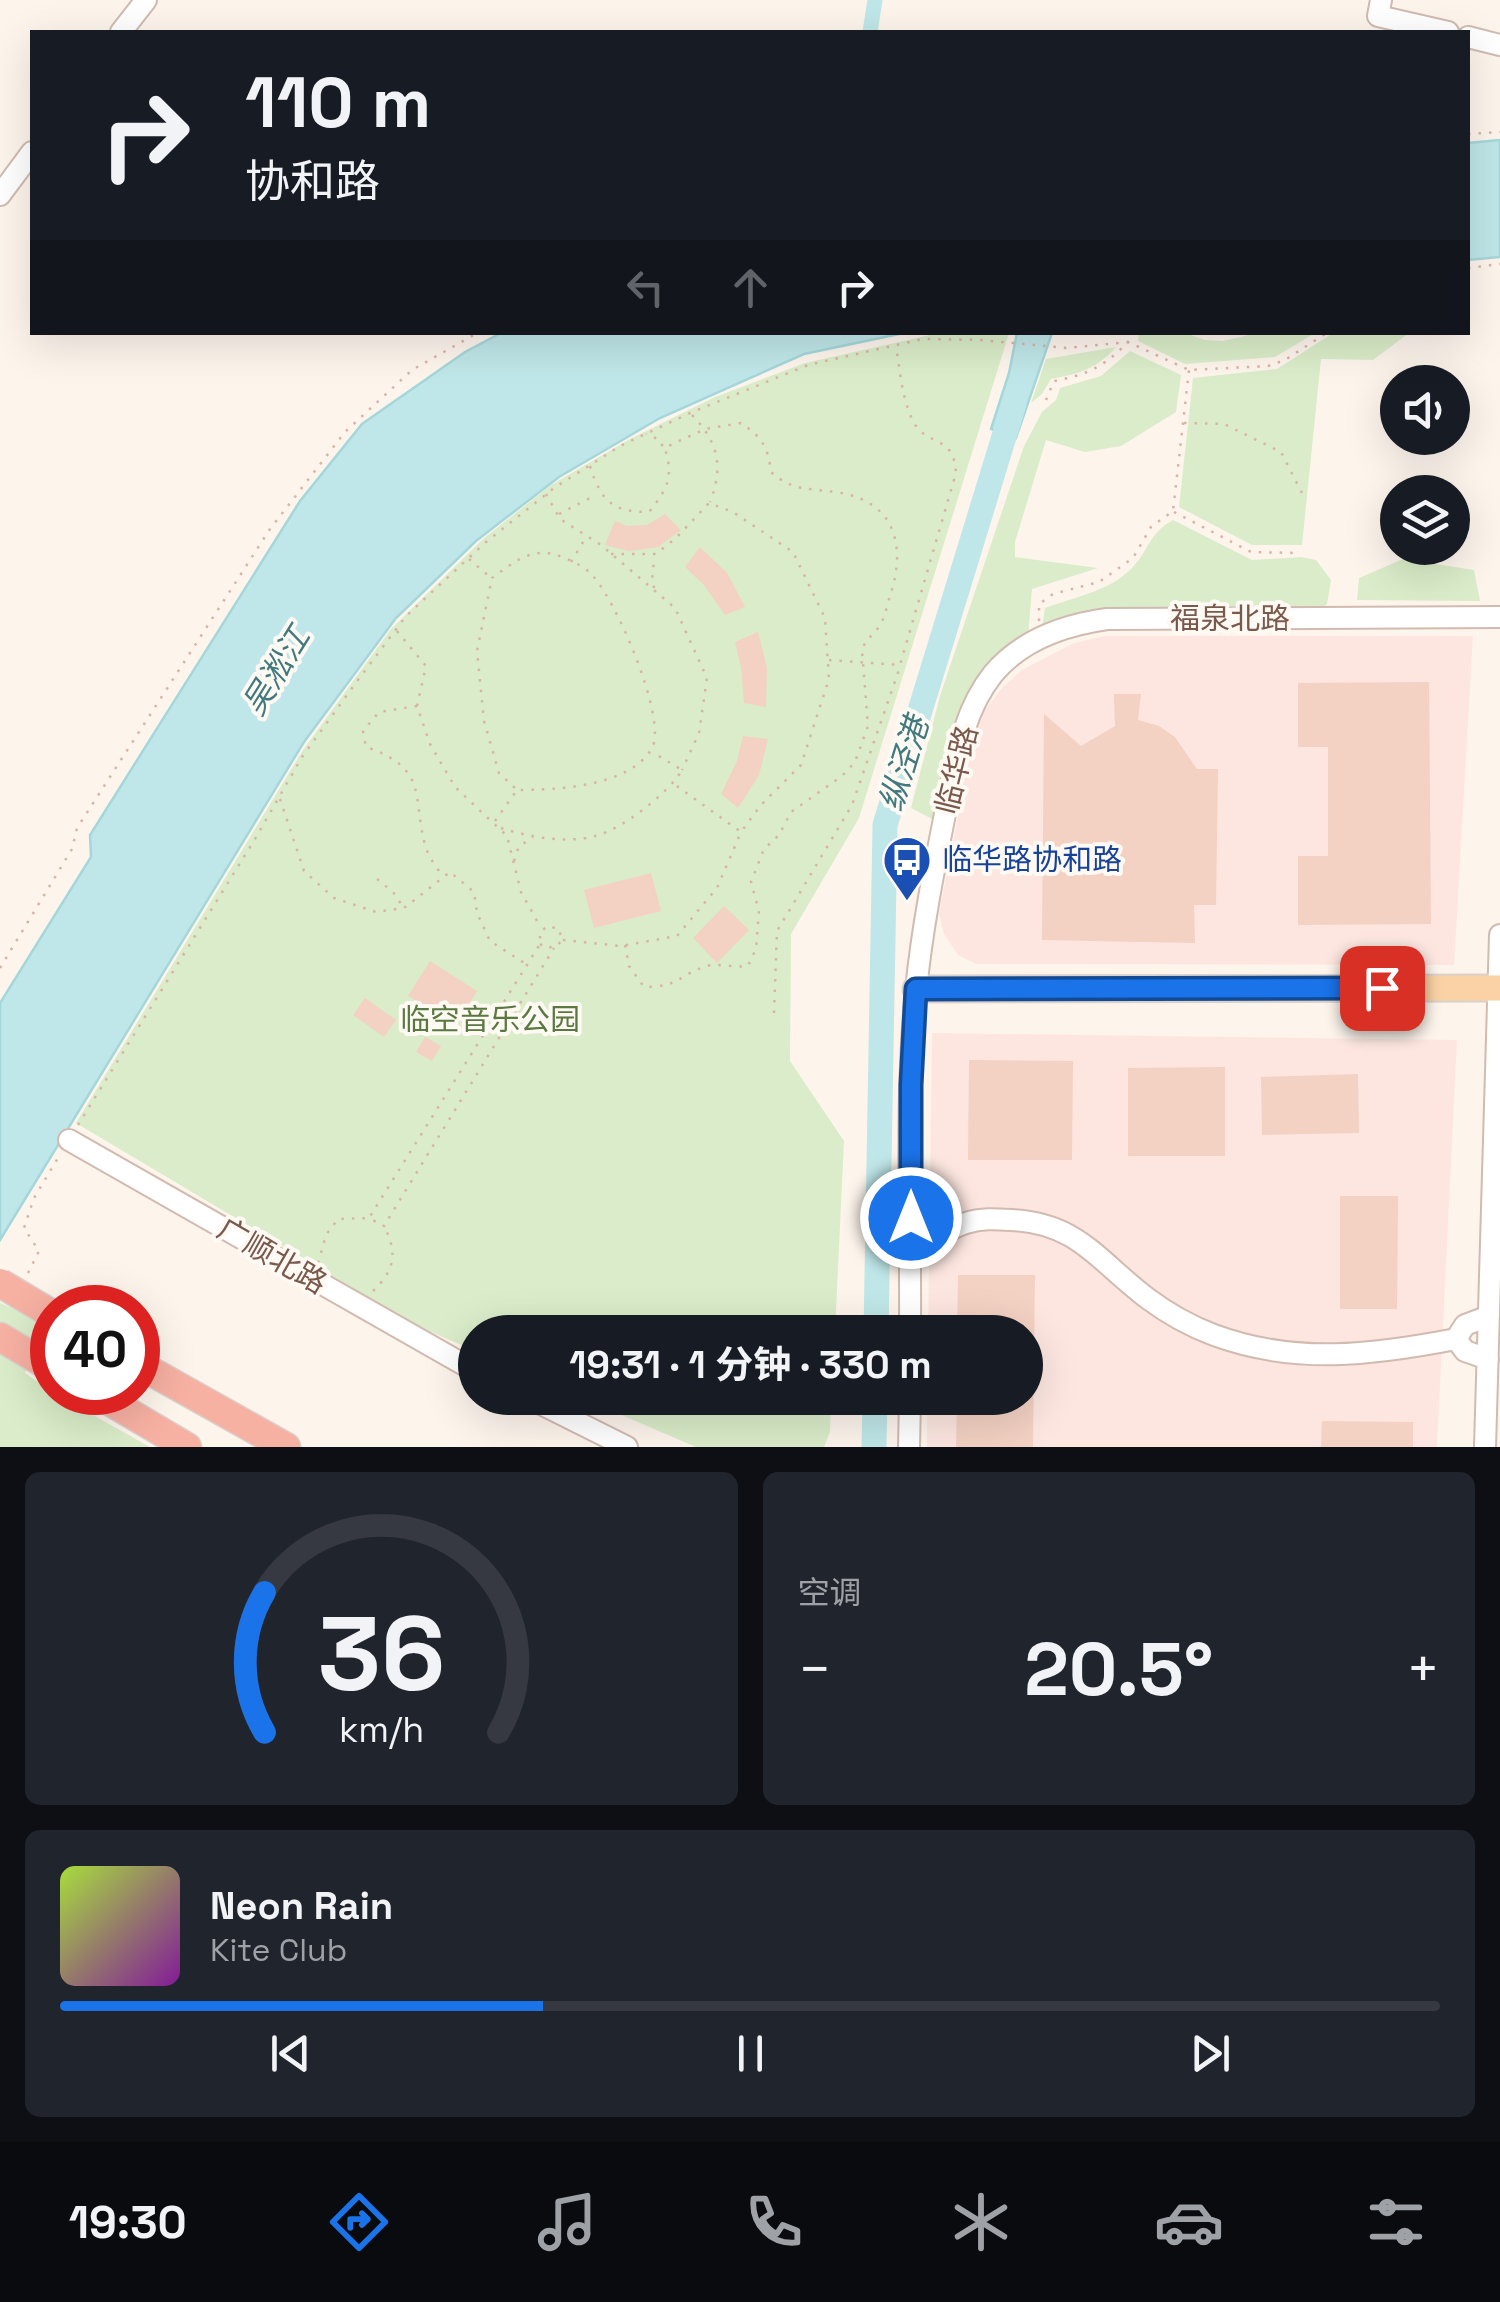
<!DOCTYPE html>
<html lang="zh">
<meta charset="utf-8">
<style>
body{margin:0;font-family:"Space Grotesk","Noto Sans SC",sans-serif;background:#20242c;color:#f1f3f6;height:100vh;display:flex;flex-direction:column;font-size:38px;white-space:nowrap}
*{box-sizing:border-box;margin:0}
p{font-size:32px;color:#9ea1a6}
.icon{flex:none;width:55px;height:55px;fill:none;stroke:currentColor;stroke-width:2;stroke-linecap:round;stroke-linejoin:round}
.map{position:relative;height:1447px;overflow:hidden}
.drawer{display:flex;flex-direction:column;gap:25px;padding:25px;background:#0d0f14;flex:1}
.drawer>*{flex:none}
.guide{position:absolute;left:30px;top:30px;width:1440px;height:305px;border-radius:0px;box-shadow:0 10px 40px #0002;background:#171b24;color:#f1f3f6;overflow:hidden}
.controls{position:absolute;left:1380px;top:365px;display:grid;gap:20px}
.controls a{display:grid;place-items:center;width:90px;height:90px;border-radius:50%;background:#171b24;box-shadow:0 10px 40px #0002;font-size:50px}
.speed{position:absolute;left:30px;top:1285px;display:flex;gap:20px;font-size:50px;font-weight:700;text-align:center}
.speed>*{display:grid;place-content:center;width:130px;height:130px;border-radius:50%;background:#171b24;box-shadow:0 10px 40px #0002;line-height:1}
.speed .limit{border:15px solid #d22;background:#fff;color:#111}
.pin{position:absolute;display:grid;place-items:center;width:85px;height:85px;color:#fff;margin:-42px;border-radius:20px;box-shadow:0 5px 15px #0006}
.me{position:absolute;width:110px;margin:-55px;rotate:0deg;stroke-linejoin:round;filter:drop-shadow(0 0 8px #0008)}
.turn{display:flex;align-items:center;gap:35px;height:210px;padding:0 50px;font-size:45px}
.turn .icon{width:130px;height:130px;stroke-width:2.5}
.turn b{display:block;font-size:70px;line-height:85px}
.lanes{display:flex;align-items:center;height:95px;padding:0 50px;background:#0003;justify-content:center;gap:50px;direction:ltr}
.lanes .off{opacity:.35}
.big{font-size:75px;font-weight:700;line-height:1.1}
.drawer .card{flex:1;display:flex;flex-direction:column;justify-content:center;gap:15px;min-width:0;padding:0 35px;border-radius:15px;background:#20242c}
.drawer .dial{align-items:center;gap:0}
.dial svg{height:260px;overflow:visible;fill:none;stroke:#363941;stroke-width:7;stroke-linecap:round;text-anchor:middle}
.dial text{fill:#f1f3f6;stroke:none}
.song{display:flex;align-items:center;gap:30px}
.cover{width:120px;height:120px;border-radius:15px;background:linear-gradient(135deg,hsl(80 70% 55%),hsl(290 70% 35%))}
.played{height:10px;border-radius:5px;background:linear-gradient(90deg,#1a73e8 35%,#363941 35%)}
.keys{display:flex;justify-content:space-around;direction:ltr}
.heat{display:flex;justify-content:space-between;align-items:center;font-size:55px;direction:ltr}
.drawer .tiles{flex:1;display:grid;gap:25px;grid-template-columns:1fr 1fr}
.card:last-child{grid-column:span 2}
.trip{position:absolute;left:458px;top:1315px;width:585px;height:100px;border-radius:50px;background:#171b24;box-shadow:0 10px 40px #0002;font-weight:700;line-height:100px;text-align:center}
.menu{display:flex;height:160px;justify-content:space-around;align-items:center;background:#090b0e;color:#9ea1a6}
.menu .icon{width:70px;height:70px}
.menu .on{color:#1a73e8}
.menu b{font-size:45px;color:#f1f3f6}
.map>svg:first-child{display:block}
.commercial{fill:#fde6e0}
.green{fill:#daecc9}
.water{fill:#bfe6e8;stroke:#a5d7da;stroke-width:2.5}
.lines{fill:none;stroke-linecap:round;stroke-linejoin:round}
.canal{stroke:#bfe6e8;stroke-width:15}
.river{stroke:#bfe6e8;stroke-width:25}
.building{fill:#f3d1c3}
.minor-casing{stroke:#d1bbb0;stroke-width:24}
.major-casing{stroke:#dad1cd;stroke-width:29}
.highway-casing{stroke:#dad1cd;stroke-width:31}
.path{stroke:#d9b4a5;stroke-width:2.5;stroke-dasharray:2.5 8;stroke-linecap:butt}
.minor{stroke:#fff;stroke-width:20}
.major{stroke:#fbd2a5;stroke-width:25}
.highway{stroke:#f7b1a3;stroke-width:28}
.highway-bridge-casing{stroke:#dad1cd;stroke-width:31;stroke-linecap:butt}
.highway-bridge{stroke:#f7b1a3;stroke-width:28}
.route-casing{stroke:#114b97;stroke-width:25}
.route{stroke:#1a73e8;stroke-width:18}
.labels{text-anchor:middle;stroke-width:8;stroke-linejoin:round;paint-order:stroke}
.street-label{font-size:30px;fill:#7a594d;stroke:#fff9f3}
.transit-label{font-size:30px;fill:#164399;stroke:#fff9f3;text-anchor:start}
.park-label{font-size:30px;fill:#587a41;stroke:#fff9f3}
.water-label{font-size:32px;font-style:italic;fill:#407a7e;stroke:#fff9f3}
</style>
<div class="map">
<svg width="1500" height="1447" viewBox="0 0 1500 1447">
<rect width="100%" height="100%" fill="#fdf5ec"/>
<path class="commercial" d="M 1105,636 L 1473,636 L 1454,965 L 976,964 L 958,955 L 944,934 L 939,914 L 976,721 L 1003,687 L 1022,670 L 1074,643 Z
M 932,1033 L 1457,1040 L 1437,1447 L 927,1447 L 927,1398 L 1025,1398 L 1025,1332 L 928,1332 Z"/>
<path class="green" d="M 1139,332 L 1185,333 L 1205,340 L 1223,341 L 1257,333 L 1315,333 L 1275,357 L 1185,364 L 1138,341 Z
M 939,333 L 1009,333 L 859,818 L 791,934 L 790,1061 L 844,1141 L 835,1332 L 475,1332 L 475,1351 L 413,1324 L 76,1123 L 303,750 L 391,629 L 483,539 L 551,485 L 630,439 L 715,397 L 805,363 Z
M 1333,333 L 1409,333 L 1373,360 L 1321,359 L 1302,545 L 1252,545 L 1179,507 L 1193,378 L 1277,369 Z
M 1116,347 C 1097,369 1078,374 1051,379 L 1042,394 L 1031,403 L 1046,359 Z
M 1130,351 L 1181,375 L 1176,412 L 1121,446 L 1085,452 L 1046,440 L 1015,542 L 1015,557 L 1098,568 L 1032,589 L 1028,637 L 993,663 L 938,822 L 911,808 L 940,696 L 1024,446 L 1042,412 L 1056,400 L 1060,388 L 1101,376 Z
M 1173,520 L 1252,560 L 1301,557 L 1316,560 L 1331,580 L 1327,604 L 1318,610 L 1042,628 L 1045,608 C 1075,597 1110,591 1132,568 C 1150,549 1148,534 1173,520 Z
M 1403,559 L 1474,570 L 1480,601 L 1357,600 L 1359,578 Z
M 0,1303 L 45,1322 L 25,1373 L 52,1392 L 150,1447 L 0,1447 Z
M 582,1398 L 831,1398 L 830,1432 L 824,1447 L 696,1447 Z"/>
<path class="water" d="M 1500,140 L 1500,257 L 1468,260 L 1468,143 Z
M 501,333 L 904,333 L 804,354 L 660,418 L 559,477 L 476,541 L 396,618 L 304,742 L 0,1240 L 0,1003 L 91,857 L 90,835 L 300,501 L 362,424 L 465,352 Z
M 1017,333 L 1052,333 L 1016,438 L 991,429 L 1009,373 Z"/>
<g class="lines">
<path class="canal" d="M 870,32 L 875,0"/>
<path class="river" d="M 876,1332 L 885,825 L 1014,404
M 874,1447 L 875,1398"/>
</g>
<path class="building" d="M 665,514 L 681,530 L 658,547 L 629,551 L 605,545 L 615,521 L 627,526 L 647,525 Z
M 700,547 L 727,573 L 745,607 L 725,615 L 704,585 L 685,567 Z
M 758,632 L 767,668 L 766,707 L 744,703 L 741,667 L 735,642 Z
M 1429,682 L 1431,924 L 1298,925 L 1298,856 L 1328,856 L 1328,747 L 1298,747 L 1298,683 Z
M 1114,694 L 1141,694 L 1138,720 L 1159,726 L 1175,737 L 1197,769 L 1218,769 L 1216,905 L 1194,905 L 1195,943 L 1042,940 L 1044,714 L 1081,746 L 1115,726 Z
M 743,736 L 768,739 L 759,775 L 738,808 L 721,794 L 737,761 Z
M 651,873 L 661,911 L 594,928 L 584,890 Z
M 724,906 L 749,930 L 717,963 L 693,938 Z
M 430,961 L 477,991 L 456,1025 L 408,996 Z
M 365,998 L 396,1020 L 384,1037 L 353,1015 Z
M 425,1037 L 441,1046 L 432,1061 L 416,1052 Z
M 969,1060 L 1073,1061 L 1072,1160 L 968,1160 Z
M 1225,1067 L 1225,1156 L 1128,1156 L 1128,1068 Z
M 1358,1074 L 1359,1133 L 1262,1135 L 1261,1077 Z
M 1340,1196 L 1398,1196 L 1397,1309 L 1340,1309 Z
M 958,1275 L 1035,1275 L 1033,1447 L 956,1447 L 957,1398 L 1025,1398 L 1025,1332 L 957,1332 Z
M 1322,1421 L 1413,1422 L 1413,1447 L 1321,1447 Z"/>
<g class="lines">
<g class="minor-casing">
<path id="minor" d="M 1381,0 L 1378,16 L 1448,32
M 121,32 L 146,0
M 1468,37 L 1500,45
M 0,195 L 32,152
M 69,1140 L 475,1371
M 911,1251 C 928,1242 947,1229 966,1223 C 981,1218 996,1219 1011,1220 C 1078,1223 1098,1261 1147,1298 C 1167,1313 1190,1326 1214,1335 C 1295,1365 1373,1355 1456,1339
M 910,1332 C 911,1219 905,1103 916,990 C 922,929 934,869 946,809 C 956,762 962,713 993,674 C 1022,639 1064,625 1107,619 L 1500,617
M 1488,1359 L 1465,1351 L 1456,1339 L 1465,1325 L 1489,1316
M 529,1398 L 627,1447
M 909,1447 L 910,1398
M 1485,1447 L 1500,935"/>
</g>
<g class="major-casing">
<path id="major" d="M 916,989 L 1500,988"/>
</g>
<g class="highway-casing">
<path id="highway" d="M 0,1337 L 52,1368
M 138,1364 L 286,1447
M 94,1392 L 187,1447"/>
</g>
<path class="path" d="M 1468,134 L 1500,132
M 1468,268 L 1500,264
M 1046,400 L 1054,381 C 1087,375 1105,366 1128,342 L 1189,370 L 1268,366 L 1285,360 L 1328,332
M 692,415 C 718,442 724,466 710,502
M 1184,423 L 1224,424 L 1281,452 L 1304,497
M 590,466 C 601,501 612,512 649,512 C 667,490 674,477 665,449
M 546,494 L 560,519 L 601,545 L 675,608 L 707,678 L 699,733 L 682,770
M 1174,512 L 1251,552 L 1298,553
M 559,514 L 596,495
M 611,554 L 656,554 L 677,537 L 709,503 L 733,512 L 793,552 L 825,618 L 829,679 L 801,765 L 761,805 L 741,832
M 469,559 L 490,577
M 571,562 L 585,539
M 654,588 L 652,574 L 655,557
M 1039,621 L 1039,604 L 1053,594 L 1099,582 L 1133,558 L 1151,527 L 1173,511 L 1189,370
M 397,631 L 426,666 L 417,706 L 430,744 L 455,787 L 507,836 L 521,892 L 541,928
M 829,660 L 900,665 L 956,473 C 954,434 928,447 914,423 C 902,400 900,371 896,346
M 417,706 L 379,712 L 363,731 L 366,747 C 431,769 411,799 426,848 C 429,858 437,867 442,876
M 280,799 L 304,871 L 334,898 L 376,912 L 404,908 L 450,872 L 474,892 L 477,913 L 490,941 L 526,964
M 495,821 L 517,790 C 556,790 630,787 652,748 C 668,720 614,593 589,572 C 581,564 558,554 547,553 C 525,551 508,567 492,578 L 477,651 L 484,721 L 499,773 L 517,790
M 501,828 C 530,837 565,844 595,836 C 621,830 669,793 682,770 L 652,752
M 514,861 L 519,846 L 533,838
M 377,879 L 393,892 L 403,907
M 563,940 L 621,946 L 677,936 L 717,888 L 741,832 L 674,784
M 540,944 L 546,948 L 557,946 L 562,940 L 559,929 L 548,926 L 540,932 L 540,944 L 369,1218 L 384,1226 L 554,948
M 625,945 L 629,966 L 644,987 C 680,987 678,975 707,966 C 718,963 735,968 748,966 L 756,949 L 759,911 L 751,882 L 764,849 L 779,835 L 791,812 L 842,776 L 855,762 L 868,726 L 862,650 C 866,638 874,635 880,625 C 885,617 887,605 890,596 C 907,545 895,500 835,492 C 808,488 792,491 771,472 C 768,447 762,437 741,423 L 705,429 L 664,448 L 658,439 L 646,434
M 0,968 L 72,849 L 77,828 L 270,529 L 345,432 L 412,370 L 479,332
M 774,1013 L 777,931 L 852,805 L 900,667
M 78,1125 L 255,839 L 302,757 L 358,680 L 406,616 L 486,542 L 554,488 L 620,446 L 690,413 L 808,365 L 923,339 L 981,340 L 1066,348 L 1128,342 L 1131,332
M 318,1263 L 326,1235 L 338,1219 L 369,1218
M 28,1273 L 39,1251 L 24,1228 L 34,1198 L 61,1153
M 373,1291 C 394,1271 398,1254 385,1228"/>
<use href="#minor" class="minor"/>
<use href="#major" class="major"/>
<use href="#highway" class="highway"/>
<g class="highway-bridge-casing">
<path id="highway-bridge" d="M 0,1283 L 52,1314"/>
</g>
<use href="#highway-bridge" class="highway-bridge"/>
</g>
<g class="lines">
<g class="route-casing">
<path id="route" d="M 911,1218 L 911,1085 L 916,989 L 1382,988"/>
</g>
<use href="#route" class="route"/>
</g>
<defs>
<g id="bus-pin" transform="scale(2.5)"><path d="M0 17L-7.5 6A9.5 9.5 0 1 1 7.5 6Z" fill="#1a4fb4" stroke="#fff9f3"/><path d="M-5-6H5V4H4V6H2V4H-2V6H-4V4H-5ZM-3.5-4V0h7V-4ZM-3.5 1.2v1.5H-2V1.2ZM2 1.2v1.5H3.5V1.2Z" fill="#fff"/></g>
</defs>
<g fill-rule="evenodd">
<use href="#bus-pin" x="907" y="860"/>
</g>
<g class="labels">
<g class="street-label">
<text x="1230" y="629">福泉北路</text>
<text transform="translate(957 770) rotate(-76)" y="10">临华路</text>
<text transform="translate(272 1256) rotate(30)" y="10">广顺北路</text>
</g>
<g class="transit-label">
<text x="942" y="870">临华路协和路</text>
</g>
<g class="park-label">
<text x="490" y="1030">临空音乐公园</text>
</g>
<g class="water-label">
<text transform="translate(276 671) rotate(-58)" y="11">吴淞江</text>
<text transform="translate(904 764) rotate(-73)" y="11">纵泾港</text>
</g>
</g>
</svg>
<div class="controls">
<a><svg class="icon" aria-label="sound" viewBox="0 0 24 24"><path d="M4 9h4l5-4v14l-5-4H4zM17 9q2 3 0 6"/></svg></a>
<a><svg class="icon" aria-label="layers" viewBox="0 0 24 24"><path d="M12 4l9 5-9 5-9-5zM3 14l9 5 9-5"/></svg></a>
</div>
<div class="speed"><div class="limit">40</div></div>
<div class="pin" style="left:1382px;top:988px;background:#d93025"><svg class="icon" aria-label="arrive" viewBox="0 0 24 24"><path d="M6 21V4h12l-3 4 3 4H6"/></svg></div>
<svg class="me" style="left:911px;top:1218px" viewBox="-20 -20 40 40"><circle r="17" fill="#1a73e8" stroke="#fff" stroke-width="3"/><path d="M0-11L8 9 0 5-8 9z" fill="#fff"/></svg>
<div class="trip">19:31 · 1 分钟 · 330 m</div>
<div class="guide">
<div class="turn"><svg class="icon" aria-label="right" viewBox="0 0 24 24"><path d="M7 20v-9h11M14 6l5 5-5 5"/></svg><div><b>110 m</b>协和路</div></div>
<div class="lanes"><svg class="icon off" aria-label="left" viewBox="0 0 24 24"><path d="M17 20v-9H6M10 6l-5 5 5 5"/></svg><svg class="icon off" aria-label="ahead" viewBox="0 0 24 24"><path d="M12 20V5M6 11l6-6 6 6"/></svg><svg class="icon" aria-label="right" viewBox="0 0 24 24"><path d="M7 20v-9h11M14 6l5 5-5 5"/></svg></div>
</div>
</div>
<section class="drawer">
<div class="tiles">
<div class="card dial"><svg viewBox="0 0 100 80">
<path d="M14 69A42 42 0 1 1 86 69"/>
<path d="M14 69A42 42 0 0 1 14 26" stroke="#1a73e8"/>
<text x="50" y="56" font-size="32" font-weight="700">36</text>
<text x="50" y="72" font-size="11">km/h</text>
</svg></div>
<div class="card"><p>空调</p>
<div class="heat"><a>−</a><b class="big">20.5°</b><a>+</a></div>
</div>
<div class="card">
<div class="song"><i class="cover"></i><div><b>Neon Rain</b><p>Kite Club</p></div></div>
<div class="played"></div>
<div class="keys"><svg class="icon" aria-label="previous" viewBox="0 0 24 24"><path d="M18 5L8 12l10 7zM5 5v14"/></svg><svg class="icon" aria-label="pause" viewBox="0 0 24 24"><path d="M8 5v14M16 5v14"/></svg><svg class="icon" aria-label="next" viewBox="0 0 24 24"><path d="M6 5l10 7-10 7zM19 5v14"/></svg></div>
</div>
</div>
</section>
<nav class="menu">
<b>19:30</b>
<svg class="icon on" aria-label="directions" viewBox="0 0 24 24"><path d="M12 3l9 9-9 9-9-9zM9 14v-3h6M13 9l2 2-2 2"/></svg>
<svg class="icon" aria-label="music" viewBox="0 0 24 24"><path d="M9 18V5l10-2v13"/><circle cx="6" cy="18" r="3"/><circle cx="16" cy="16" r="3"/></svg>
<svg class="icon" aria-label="phone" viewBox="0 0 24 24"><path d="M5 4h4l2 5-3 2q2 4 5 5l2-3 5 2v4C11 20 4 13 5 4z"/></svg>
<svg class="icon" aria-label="climate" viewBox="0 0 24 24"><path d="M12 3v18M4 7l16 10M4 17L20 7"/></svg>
<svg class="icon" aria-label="car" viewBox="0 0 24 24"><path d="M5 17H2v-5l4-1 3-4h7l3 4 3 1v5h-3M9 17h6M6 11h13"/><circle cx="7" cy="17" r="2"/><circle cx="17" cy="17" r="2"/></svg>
<svg class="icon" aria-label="filters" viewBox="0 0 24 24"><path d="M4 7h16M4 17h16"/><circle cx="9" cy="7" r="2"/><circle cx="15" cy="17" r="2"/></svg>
</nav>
